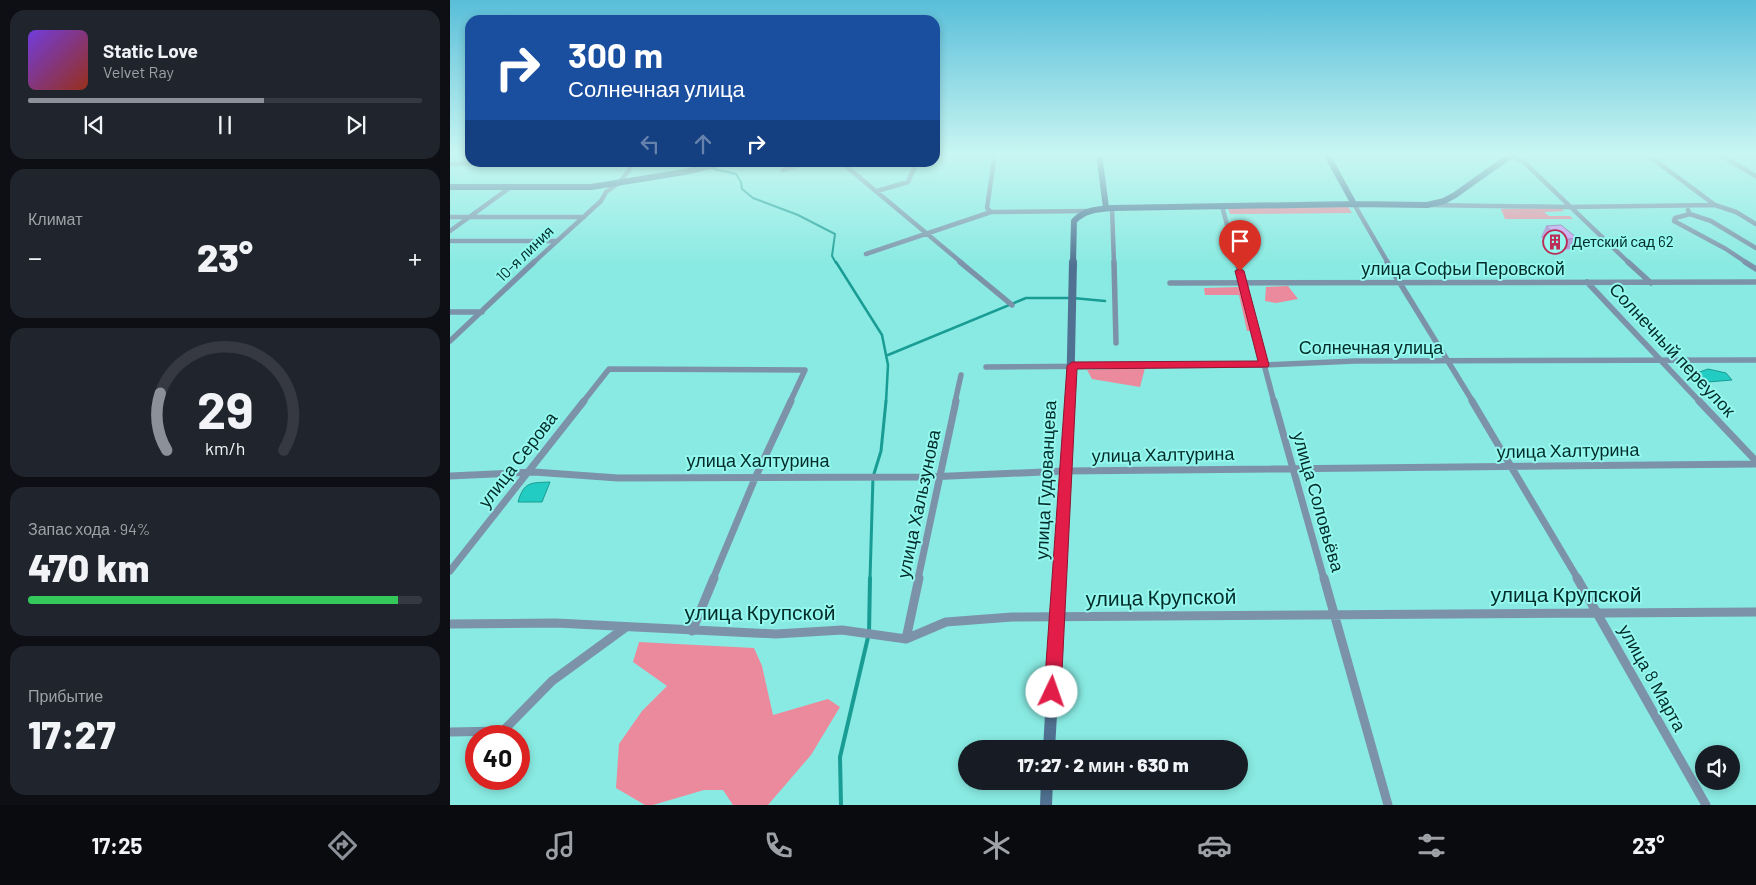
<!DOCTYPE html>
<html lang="ru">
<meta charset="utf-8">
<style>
body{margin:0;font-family:Barlow,sans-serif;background:#20242c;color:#f1f3f6;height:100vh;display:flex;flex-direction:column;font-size:19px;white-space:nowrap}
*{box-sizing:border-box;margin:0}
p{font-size:16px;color:#9ea1a6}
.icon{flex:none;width:28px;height:28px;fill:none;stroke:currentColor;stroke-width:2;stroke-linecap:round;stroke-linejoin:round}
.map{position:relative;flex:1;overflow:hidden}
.side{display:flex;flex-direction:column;gap:10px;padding:10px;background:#0d0f14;width:450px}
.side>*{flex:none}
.banner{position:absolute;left:15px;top:15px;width:475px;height:152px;border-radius:15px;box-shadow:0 2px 8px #0003;background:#1a4fa0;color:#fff;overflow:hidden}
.buttons{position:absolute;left:1245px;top:745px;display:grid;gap:10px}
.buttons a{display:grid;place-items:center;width:45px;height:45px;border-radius:50%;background:#171b24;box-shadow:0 2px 8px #0003;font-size:25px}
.speed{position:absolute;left:15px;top:725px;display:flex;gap:10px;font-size:25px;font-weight:700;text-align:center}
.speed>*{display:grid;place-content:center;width:65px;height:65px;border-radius:50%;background:#171b24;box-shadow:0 2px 8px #0003;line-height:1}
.speed .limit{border:8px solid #d22;background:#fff;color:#111}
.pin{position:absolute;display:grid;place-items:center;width:42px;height:42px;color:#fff;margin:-51px -21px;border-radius:50% 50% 50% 0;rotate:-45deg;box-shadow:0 0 5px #0007}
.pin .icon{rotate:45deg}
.me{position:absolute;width:55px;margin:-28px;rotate:3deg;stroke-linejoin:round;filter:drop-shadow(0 0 4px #0008)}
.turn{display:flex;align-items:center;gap:18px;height:105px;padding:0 20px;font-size:22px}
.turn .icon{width:65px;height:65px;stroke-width:2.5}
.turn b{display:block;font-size:35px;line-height:42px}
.lanes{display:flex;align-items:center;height:48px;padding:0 20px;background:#0003;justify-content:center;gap:25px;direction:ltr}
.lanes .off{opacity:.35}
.big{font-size:38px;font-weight:800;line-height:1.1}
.side .widget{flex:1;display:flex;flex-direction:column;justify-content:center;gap:8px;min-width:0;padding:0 18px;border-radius:15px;background:#20242c}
.side .dial{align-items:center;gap:0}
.dial svg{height:130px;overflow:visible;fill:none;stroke:#363941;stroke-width:7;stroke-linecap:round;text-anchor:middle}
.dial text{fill:#f1f3f6;stroke:none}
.song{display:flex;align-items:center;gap:15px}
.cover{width:60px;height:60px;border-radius:8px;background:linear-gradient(135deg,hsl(260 70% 55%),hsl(10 70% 35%))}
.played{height:5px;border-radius:2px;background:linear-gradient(90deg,#8c9099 60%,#363941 60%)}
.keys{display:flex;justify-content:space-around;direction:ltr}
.heat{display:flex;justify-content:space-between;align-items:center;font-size:28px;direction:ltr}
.charge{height:8px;border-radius:4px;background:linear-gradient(90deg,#34c759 94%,#363941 0)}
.trip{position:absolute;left:508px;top:740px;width:290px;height:50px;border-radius:25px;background:#171b24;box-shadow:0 2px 8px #0003;font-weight:800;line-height:50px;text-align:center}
.menu{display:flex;height:80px;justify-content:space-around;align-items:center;background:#090b0e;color:#9ea1a6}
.menu .icon{width:35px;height:35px}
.menu .on{color:#8c9099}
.menu b{font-size:22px;color:#f1f3f6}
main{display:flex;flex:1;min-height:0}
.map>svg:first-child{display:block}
.green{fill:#ec8a9d}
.water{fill:#23ccc2;stroke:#189c94}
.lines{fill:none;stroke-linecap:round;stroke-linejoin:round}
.stream-far3{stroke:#189c94;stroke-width:2}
.stream-far2{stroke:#189c94;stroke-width:2.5}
.stream-far1{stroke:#189c94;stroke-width:3}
.stream{stroke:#189c94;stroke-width:4}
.street-far3{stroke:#7c92a9;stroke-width:4.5}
.street-far2{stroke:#7c92a9;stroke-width:5.5}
.street-far1{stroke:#7c92a9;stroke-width:7}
.street{stroke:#7c92a9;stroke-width:9}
.secondary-far3{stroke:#507191;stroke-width:6}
.secondary-far2{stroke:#507191;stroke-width:8}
.secondary-far1{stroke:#507191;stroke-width:10}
.secondary{stroke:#507191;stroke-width:12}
.wall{fill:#af88d1}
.building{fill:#cc9ef3;stroke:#8f6faa}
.route{fill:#e11d48;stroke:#92132f}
.labels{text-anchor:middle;stroke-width:4;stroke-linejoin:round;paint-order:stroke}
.far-poi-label{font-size:15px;fill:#002c29;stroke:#95f8ef;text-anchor:start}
.far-street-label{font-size:15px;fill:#002c29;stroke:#95f8ef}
.street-label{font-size:18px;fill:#002c29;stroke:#95f8ef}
.near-street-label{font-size:21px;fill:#002c29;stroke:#95f8ef}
</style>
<main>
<section class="side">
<div class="widget">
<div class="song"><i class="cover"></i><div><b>Static Love</b><p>Velvet Ray</p></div></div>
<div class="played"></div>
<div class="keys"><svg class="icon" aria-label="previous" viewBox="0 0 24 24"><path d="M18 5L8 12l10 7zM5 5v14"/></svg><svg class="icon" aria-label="pause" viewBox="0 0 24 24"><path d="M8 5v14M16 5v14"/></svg><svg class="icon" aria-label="next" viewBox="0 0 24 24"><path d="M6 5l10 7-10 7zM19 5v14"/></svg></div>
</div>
<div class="widget"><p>Климат</p>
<div class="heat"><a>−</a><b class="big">23°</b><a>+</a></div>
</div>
<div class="widget dial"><svg viewBox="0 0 100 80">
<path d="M14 69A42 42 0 1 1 86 69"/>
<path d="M14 69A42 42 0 0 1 10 34" stroke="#8c9099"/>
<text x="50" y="56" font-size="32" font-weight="700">29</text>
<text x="50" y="72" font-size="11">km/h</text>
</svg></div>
<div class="widget"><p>Запас хода · 94%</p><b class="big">470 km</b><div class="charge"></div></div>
<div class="widget"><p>Прибытие</p><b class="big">17:27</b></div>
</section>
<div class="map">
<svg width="1306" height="805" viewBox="0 0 1306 805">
<rect width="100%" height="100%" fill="#88eae2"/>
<path class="green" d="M 898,207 L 902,213 L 780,214 L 778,208 Z
M 1111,208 L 1114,211 L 1094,212 L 1099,216 L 1120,216 L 1123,219 L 1055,219 L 1051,209 Z
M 838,286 L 848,299 L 826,303 L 815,301 L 816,287 Z
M 790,287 L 802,331 L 797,331 L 789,295 L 755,295 L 754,288 Z
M 695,368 L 690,387 L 642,379 L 637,370 Z
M 189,642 L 304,648 L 312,666 L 323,715 L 378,699 L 390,707 L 361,755 L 318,805 L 283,805 L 273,790 L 254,790 L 203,805 L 195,805 L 166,788 L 169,744 L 192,711 L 217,686 L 183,662 Z"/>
<path class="water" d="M 1258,369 L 1276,373 L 1282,380 L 1258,382 L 1244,378 L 1244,374 Z
M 100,482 L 92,502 L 68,502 C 74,481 81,483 100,482 Z"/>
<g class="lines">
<path class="stream-far3" d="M 259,162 L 264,169 L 286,174 L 291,182 L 292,189 L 303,198 L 348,215 L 385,234 L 382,256 L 386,263"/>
<path class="stream-far2" d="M 386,262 L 432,335 L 438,365 L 436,402
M 438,355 L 576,298 L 623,298 L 655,301"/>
<path class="stream-far1" d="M 420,579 L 423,477 L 431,451 L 436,401"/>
<path class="stream" d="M 391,805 L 390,757 L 419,633 L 420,578"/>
<path class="street-far3" d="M 1195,153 L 1265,205 L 1286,212 L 1306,224
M 1267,153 L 1306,176
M 1062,155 L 1075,163 L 1179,263
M 391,162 L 512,263
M 0,164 L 183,162
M 333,170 L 358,162
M 427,191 L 458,182 L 467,162
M 904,204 L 938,263
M 978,205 L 1119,207 L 1265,205
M 772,206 L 787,263
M 662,208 L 664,263
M 1238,210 L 1240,214 L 1261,221 L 1306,248
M 541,212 L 537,208 L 545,153
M 1240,214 L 1225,218 L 1224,221 L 1276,249 L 1297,263
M 0,217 L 134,217
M 0,231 L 62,186
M 0,241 L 106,241
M 416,254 L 541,212 L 637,211
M 83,263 L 151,201 L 156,192 L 169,183 L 185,162"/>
<path class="street-far2" d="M 510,262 L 562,305
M 664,262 L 666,343
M 787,262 L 824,402
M 937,262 L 1023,402
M 1178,262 L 1201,283
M 1295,262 L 1306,269
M 1137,282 L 1250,402
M 720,283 L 1306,282
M 0,312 L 32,312
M 0,341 L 84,262
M 536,367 L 814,365 L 905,361 L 1306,360
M 133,402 L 159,369 L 355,370 L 340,402
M 505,402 L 511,375"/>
<path class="street-far1" d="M 824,401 L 874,579
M 1022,401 L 1128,579
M 1249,401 L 1306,461
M 0,476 L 84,472 L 168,478 L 478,477 L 615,471 L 1306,464
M 0,571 L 134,401
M 263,579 L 306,476 L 341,401
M 468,579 L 506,401"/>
<path class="street" d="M 874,578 L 938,805
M 1127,578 L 1256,805
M 0,624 L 106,623 L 326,634 L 392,630 L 456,639 L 496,622 L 562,617 L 1306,612
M 242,631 L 264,578
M 456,639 L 469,578
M 0,732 L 53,731 L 102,681 L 176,627"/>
<path class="secondary-far3" d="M 649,153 L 656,208
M 876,153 L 904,204
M 0,187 L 141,187 L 235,172 L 277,162
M 623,263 L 624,221 C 634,210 648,209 662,208 L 904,204 L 977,205 L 994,201 L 1005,195 L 1064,153"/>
<path class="secondary-far2" d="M 620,402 L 623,262"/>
<path class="secondary-far1" d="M 609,579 L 620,401"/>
<path class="secondary" d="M 599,749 L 609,578
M 596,805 L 597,781"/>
</g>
<path class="wall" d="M 1096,226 L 1127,238 L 1122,249 L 1107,250 L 1091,237 Z"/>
<path class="building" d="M 1111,225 L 1127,238 L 1112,240 L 1096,226 Z"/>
<linearGradient id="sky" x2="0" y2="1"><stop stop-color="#59bed9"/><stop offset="0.58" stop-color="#c9f6f2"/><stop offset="1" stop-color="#c9f6f2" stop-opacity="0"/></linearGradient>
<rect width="1306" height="266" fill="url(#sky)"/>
<path class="route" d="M 790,268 L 794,271 L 819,365 L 818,367 L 627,369 L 611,692 L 608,698 L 602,700 L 597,698 L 594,692 L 617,366 L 622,362 L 808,361 L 785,271 Z"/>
<defs>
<g id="building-ring" transform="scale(1.25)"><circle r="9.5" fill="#95f8ef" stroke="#bb2c57" stroke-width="1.5"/><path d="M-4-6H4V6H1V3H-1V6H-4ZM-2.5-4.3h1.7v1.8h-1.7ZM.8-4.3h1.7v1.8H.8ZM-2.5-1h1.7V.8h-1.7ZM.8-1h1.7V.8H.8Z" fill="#bb2c57"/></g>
</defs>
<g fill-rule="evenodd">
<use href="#building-ring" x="1105" y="242"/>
</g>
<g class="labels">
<g class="far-poi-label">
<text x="1122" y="247">Детский сад 62</text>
</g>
<g class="far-street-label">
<text transform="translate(75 254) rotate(-44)" y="5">10-я линия</text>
</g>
<g class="street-label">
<text x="1013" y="275">улица Софьи Перовской</text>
<text x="921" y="354">Солнечная улица</text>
<text transform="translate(1222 350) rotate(47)" y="6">Солнечный переулок</text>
<text transform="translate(1118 451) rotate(-1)" y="6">улица Халтурина</text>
<text transform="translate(713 455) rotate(-1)" y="6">улица Халтурина</text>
<text transform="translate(68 460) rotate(-52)" y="6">улица Серова</text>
<text x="308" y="467">улица Халтурина</text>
<text transform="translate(596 480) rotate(-87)" y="6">улица Гудованцева</text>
<text transform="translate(868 502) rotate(74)" y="6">улица Соловьёва</text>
<text transform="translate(469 504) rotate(-78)" y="6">улица Хальзунова</text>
<text transform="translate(1202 678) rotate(61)" y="6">улица 8 Марта</text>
</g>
<g class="near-street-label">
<text x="1116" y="602">улица Крупской</text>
<text transform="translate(711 598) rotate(-1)" y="7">улица Крупской</text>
<text x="310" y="620">улица Крупской</text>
</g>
</g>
</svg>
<div class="buttons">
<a><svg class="icon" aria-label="sound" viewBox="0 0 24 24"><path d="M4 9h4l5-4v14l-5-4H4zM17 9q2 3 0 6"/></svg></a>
</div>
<div class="speed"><div class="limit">40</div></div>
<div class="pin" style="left:790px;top:271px;background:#d93025"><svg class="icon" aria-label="arrive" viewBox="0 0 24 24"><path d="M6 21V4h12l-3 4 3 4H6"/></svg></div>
<svg class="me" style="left:602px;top:692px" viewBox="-20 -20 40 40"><circle r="19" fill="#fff"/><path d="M0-13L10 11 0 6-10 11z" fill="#e11d48"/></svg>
<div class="trip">17:27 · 2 мин · 630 m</div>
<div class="banner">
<div class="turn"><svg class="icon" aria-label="right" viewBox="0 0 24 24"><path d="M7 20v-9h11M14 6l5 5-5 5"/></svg><div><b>300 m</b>Солнечная улица</div></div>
<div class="lanes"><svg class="icon off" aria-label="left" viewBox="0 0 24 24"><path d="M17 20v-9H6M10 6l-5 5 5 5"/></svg><svg class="icon off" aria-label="ahead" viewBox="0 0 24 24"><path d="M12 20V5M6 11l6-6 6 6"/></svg><svg class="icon" aria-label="right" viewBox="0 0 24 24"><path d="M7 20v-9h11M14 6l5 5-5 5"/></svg></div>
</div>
</div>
</main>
<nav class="menu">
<b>17:25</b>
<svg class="icon on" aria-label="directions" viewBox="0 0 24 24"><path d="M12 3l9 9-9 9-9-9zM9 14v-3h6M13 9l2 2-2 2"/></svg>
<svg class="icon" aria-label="music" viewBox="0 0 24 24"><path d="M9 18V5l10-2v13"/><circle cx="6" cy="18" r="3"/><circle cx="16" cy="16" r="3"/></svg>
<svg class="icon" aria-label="phone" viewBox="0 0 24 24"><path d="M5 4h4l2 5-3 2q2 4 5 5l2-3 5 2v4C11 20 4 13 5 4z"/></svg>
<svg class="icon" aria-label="climate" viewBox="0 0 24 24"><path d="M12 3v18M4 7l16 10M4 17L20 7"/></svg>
<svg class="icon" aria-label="car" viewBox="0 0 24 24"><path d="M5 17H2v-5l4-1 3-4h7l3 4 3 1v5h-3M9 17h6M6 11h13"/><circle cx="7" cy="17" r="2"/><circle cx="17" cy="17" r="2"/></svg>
<svg class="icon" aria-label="filters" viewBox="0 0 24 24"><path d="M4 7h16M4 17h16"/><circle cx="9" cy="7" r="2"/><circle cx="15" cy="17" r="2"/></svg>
<b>23°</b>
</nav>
